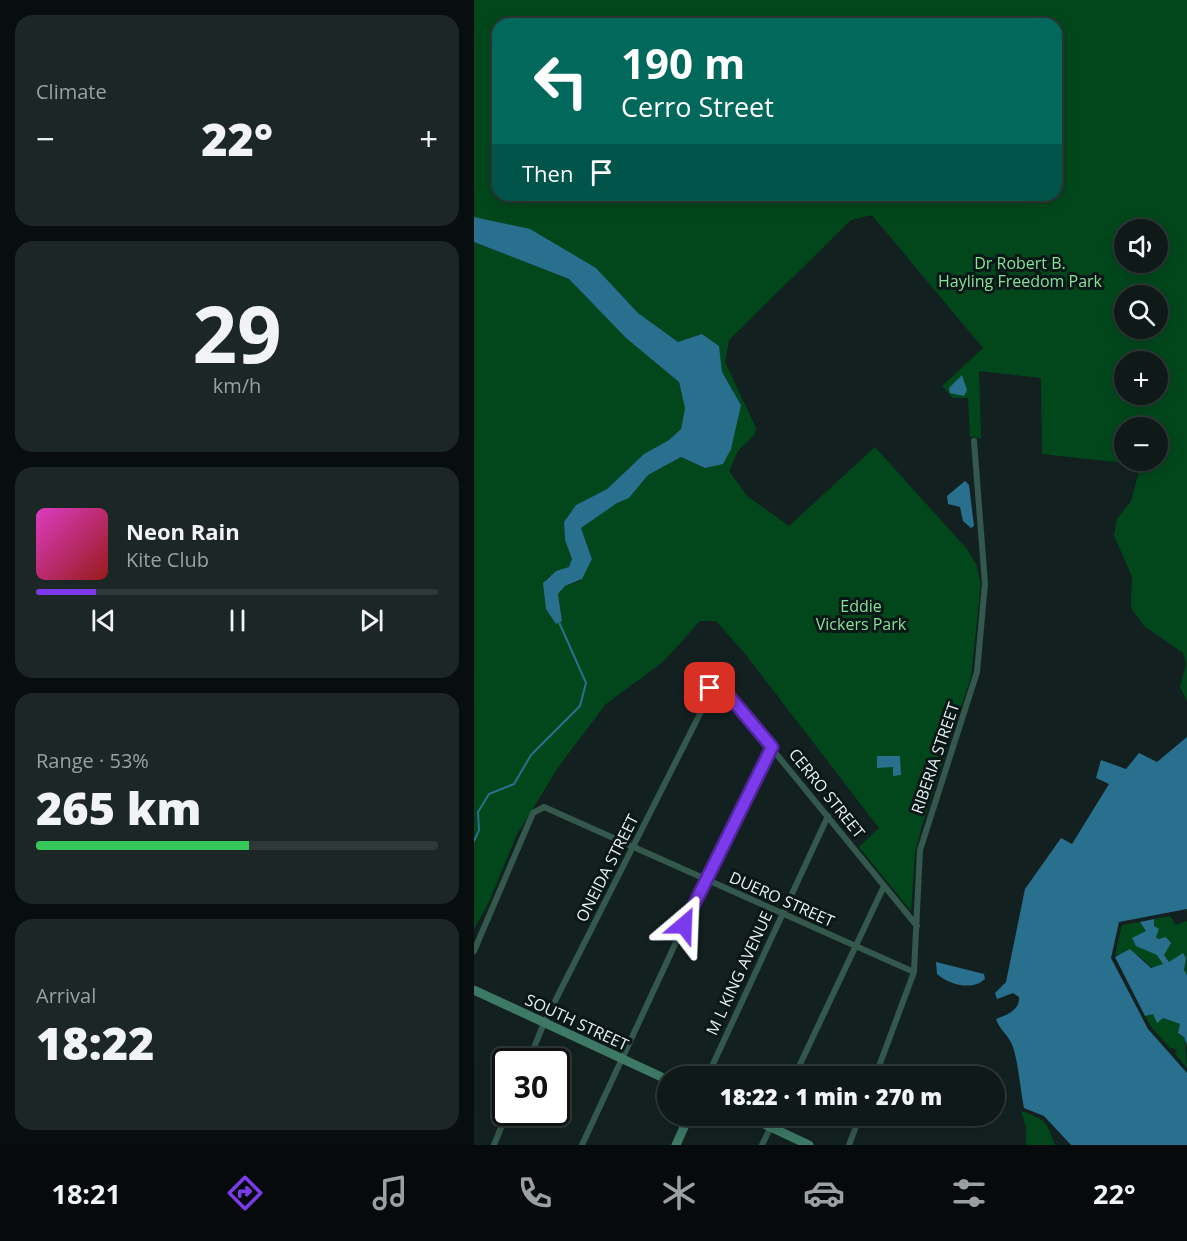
<!DOCTYPE html>
<meta charset="utf-8">
<style>
body{margin:0;font-family:"Open Sans",sans-serif;background:#1c2625;color:#f1f3f6;height:100vh;display:flex;flex-direction:column;font-size:22px;white-space:nowrap}
*{box-sizing:border-box;margin:0}
p{font-size:20px;color:#9ba0a2}
.icon{flex:none;width:33px;height:33px;fill:none;stroke:currentColor;stroke-width:2;stroke-linecap:round;stroke-linejoin:round}
.map{position:relative;flex:1;overflow:hidden}
.drawer{display:flex;flex-direction:column;gap:15px;padding:15px;background:#080e0d;width:474px}
.drawer>*{flex:none}
.banner{position:absolute;left:18px;top:18px;width:570px;height:183px;border-radius:18px;box-shadow:0 3px 15px #0003,0 0 0 2px #2e3837;background:#00695c;color:#fff;overflow:hidden}
.buttons{position:absolute;left:640px;top:219px;display:grid;gap:12px}
.buttons a{display:grid;place-items:center;width:54px;height:54px;border-radius:50%;background:#0e1918;box-shadow:0 3px 15px #0003,0 0 0 2px #2e3837;font-size:30px}
.speed{position:absolute;left:18px;top:1048px;display:flex;gap:12px;font-size:30px;font-weight:700;text-align:center}
.speed>*{display:grid;place-content:center;width:78px;height:78px;border-radius:50%;background:#0e1918;box-shadow:0 3px 15px #0003,0 0 0 2px #2e3837;line-height:1}
.speed .limit{border:3px solid #111;border-radius:9px;background:#fff;color:#111}
.pin{position:absolute;display:grid;place-items:center;width:51px;height:51px;color:#fff;margin:-26px;border-radius:12px;box-shadow:0 3px 9px #0006}
.me{position:absolute;width:66px;margin:-33px;rotate:26deg;stroke-linejoin:round;filter:drop-shadow(0 0 4px #0008)}
.turn{display:flex;align-items:center;gap:21px;height:126px;padding:0 30px;font-size:27px}
.turn .icon{width:78px;height:78px;stroke-width:2.5}
.turn b{display:block;font-size:42px;line-height:51px}
.then{display:flex;align-items:center;height:57px;padding:0 30px;background:#0003;gap:12px;font-size:22px}
.big{font-size:45px;font-weight:800;line-height:1.1}
.drawer .widget{flex:1;display:flex;flex-direction:column;justify-content:center;gap:9px;min-width:0;padding:0 21px;border-radius:18px;background:#1c2625}
.drawer .dial{align-items:center;gap:0}
.dial b{font-size:78px;line-height:1}
.song{display:flex;align-items:center;gap:18px}
.cover{width:72px;height:72px;border-radius:9px;background:linear-gradient(135deg,hsl(310 70% 55%),hsl(0 70% 35%))}
.played{height:6px;border-radius:3px;background:linear-gradient(90deg,#7c3aed 15%,#2e3837 15%)}
.keys{display:flex;justify-content:space-around;direction:ltr}
.heat{display:flex;justify-content:space-between;align-items:center;font-size:33px;direction:ltr}
.charge{height:9px;border-radius:4px;background:linear-gradient(90deg,#34c759 53%,#2e3837 0)}
.trip{position:absolute;left:183px;top:1066px;width:348px;height:60px;border-radius:30px;background:#0e1918;box-shadow:0 3px 15px #0003,0 0 0 2px #2e3837;font-weight:800;line-height:60px;text-align:center}
.tab-bar{display:flex;height:96px;justify-content:space-around;align-items:center;background:#060a0a;color:#9ba0a2}
.tab-bar .icon{width:42px;height:42px}
.tab-bar .current{color:#7c3aed}
.tab-bar b{font-size:27px;color:#f1f3f6}
main{display:flex;flex:1;min-height:0}
.map>svg:first-child{display:block}
.green{fill:#02471c;fill-rule:evenodd}
.water{fill:#29708e}
.lines{fill:none;stroke-linecap:round;stroke-linejoin:round}
.stream{stroke:#29708e;stroke-width:2}
.street{stroke:#34584b;stroke-width:6}
.secondary{stroke:#3d7965;stroke-width:9}
.route-casing{stroke:#51269a;stroke-width:15}
.route{stroke:#7c3aed;stroke-width:10}
.labels{text-anchor:middle;stroke-width:6;stroke-linejoin:round;paint-order:stroke}
.park-label{font-size:16px;fill:#87e299;stroke:#091716}
.street-label{font-size:16px;fill:#e7f1f0;stroke:#091716}
</style>
<main>
<section class="drawer">
<div class="widget"><p>Climate</p>
<div class="heat"><a>−</a><b class="big">22°</b><a>+</a></div>
</div>
<div class="widget dial"><b>29</b><p>km/h</p></div>
<div class="widget">
<div class="song"><i class="cover"></i><div><b>Neon Rain</b><p>Kite Club</p></div></div>
<div class="played"></div>
<div class="keys"><svg class="icon" aria-label="previous" viewBox="0 0 24 24"><path d="M18 5L8 12l10 7zM5 5v14"/></svg><svg class="icon" aria-label="pause" viewBox="0 0 24 24"><path d="M8 5v14M16 5v14"/></svg><svg class="icon" aria-label="next" viewBox="0 0 24 24"><path d="M6 5l10 7-10 7zM19 5v14"/></svg></div>
</div>
<div class="widget"><p>Range · 53%</p><b class="big">265 km</b><div class="charge"></div></div>
<div class="widget"><p>Arrival</p><b class="big">18:22</b></div>
</section>
<div class="map">
<svg width="713" height="1145" viewBox="0 0 713 1145">
<rect width="100%" height="100%" fill="#122120"/>
<path class="green" d="M 0,0 L 713,0 L 713,701 L 706,687 L 712,664 L 709,653 L 670,626 L 657,608 L 658,577 L 640,535 L 643,519 L 657,501 L 666,468 L 662,461 L 660,464 L 568,454 L 567,378 L 505,371 L 507,438 L 496,437 L 494,398 L 479,398 L 468,386 L 509,348 L 398,215 L 377,220 L 255,340 L 251,362 L 282,428 L 281,434 L 264,451 L 255,471 L 273,496 L 315,526 L 401,447 L 493,549 L 502,564 L 507,583 L 497,677 L 447,829 L 441,853 L 437,911 L 385,847 L 405,828 L 272,655 L 242,621 L 226,621 L 190,661 L 132,704 L 85,766 L 42,836 L 15,902 L 0,929 L 0,242 L 95,279 L 152,338 L 205,382 L 211,408 L 207,429 L 195,440 L 170,454 L 133,489 L 102,505 L 90,522 L 91,540 L 98,559 L 95,567 L 82,571 L 71,580 L 88,621 L 84,594 L 91,586 L 106,581 L 118,559 L 107,528 L 143,502 L 155,498 L 174,475 L 207,457 L 231,468 L 267,405 L 248,372 L 245,346 L 228,334 L 204,342 L 164,313 L 122,268 L 95,253 L 0,217 ZM 24,24 L 582,24 L 582,195 L 24,195 ZM 651,230 L 684,230 L 684,262 L 651,262 ZM 651,296 L 684,296 L 684,328 L 651,328 ZM 651,362 L 684,362 L 684,394 L 651,394 ZM 651,428 L 684,428 L 684,460 L 651,460 Z
M 696,916 L 702,925 L 713,921 L 713,975 L 703,958 L 695,962 L 690,955 L 696,943 L 692,937 L 684,939 L 681,935 L 680,919 Z
M 666,922 L 672,931 L 663,936 L 662,946 C 673,947 686,954 690,964 C 678,973 674,963 665,956 C 658,951 648,954 641,955 L 648,925 Z
M 679,1014 L 683,1022 L 689,1018 L 706,1024 L 705,1035 L 711,1037 L 713,1068 L 701,1054 L 703,1049 L 696,1048 L 678,1028 L 671,1016 Z
M 547,1111 C 573,1120 572,1121 581,1145 L 552,1145 L 552,1127 Z"/>
<path class="water" d="M 0,217 L 56,229 L 122,268 L 164,313 L 204,342 L 228,334 L 245,346 L 248,372 L 267,405 L 257,449 L 249,464 L 231,468 L 207,457 L 174,475 L 155,498 L 143,503 L 107,528 L 118,559 L 108,579 L 91,586 L 84,594 L 88,621 L 82,624 L 72,609 L 69,583 L 82,571 L 95,567 L 98,559 L 91,540 L 90,522 L 102,505 L 133,489 L 170,454 L 195,440 L 207,429 L 211,408 L 205,382 L 152,338 L 95,279 L 0,242 Z
M 488,375 L 493,390 L 490,396 L 476,393 L 475,388 Z
M 491,481 L 495,485 L 500,526 L 497,528 L 489,521 L 486,507 L 474,504 L 473,496 Z
M 713,737 L 713,909 L 645,922 L 637,958 L 674,1029 L 713,1073 L 713,1145 L 597,1145 L 570,1116 L 550,1108 C 546,1088 545,1066 539,1047 C 535,1035 526,1031 522,1019 C 533,1015 546,1010 545,997 L 539,993 L 523,999 L 521,993 L 532,982 L 551,889 L 587,838 L 598,844 L 635,784 L 622,778 L 627,760 L 652,769 L 665,753 L 683,762 Z
M 403,756 L 426,756 L 427,775 L 419,776 L 419,767 L 403,768 Z
M 680,919 L 680,926 L 685,929 L 682,937 L 684,939 L 692,937 L 697,943 L 690,955 L 695,962 L 709,953 L 712,958 L 710,970 L 713,975 L 713,1045 L 710,1037 L 704,1033 L 706,1024 L 689,1018 L 683,1023 L 679,1014 L 671,1016 L 641,957 L 656,949 L 677,968 L 689,964 L 683,955 L 662,946 L 658,938 L 672,931 L 666,922 Z
M 462,962 L 510,974 L 511,979 C 498,991 476,985 463,974 Z"/>
<g class="lines">
<path class="stream" d="M 0,841 L 5,830 L 4,812 L 15,794 L 40,784 L 57,755 L 106,706 L 112,683 L 85,622"/>
<path class="street" d="M 0,951 L 59,813 L 70,807 L 440,972
M 54,1062 L 70,1023 L 240,686 L 250,690 L 443,926
M 233,1077 L 354,816
M 320,1077 L 410,886
M 401,1077 L 440,972 L 446,850 L 503,672 L 511,584 L 500,441
M 20,1145 L 33,1113
M 108,1145 L 210,925 L 298,747
M 288,1145 L 302,1116
M 375,1145 L 386,1116"/>
<path class="secondary" d="M 0,990 L 194,1080
M 273,1116 L 335,1145
M 202,1145 L 215,1116"/>
</g>
<g class="lines">
<g class="route-casing">
<path id="route" d="M 210,925 L 298,747 L 250,690 L 240,686 L 236,688"/>
</g>
<use href="#route" class="route"/>
</g>
<g class="labels">
<g class="park-label">
<text x="546" y="269">Dr Robert B.<tspan x="546" dy="18">Hayling Freedom Park</tspan></text>
<text x="387" y="612">Eddie<tspan x="387" dy="18">Vickers Park</tspan></text>
</g>
<g class="street-label">
<text transform="translate(461 758) rotate(-71)" y="6">RIBERIA STREET</text>
<text transform="translate(353 793) rotate(51)" y="6">CERRO STREET</text>
<text transform="translate(133 868) rotate(-63)" y="6">ONEIDA STREET</text>
<text transform="translate(308 899) rotate(24)" y="6">DUERO STREET</text>
<text transform="translate(265 973) rotate(-65)" y="6">M L KING AVENUE</text>
<text transform="translate(103 1022) rotate(25)" y="6">SOUTH STREET</text>
</g>
</g>
</svg>
<div class="buttons">
<a><svg class="icon" aria-label="sound" viewBox="0 0 24 24"><path d="M4 9h4l5-4v14l-5-4H4zM17 9q2 3 0 6"/></svg></a>
<a><svg class="icon" aria-label="search" viewBox="0 0 24 24"><circle cx="10" cy="10" r="6"/><path d="M15 15l6 6"/></svg></a>
<a>+</a>
<a>−</a>
</div>
<div class="speed"><div class="limit">30</div></div>
<div class="pin" style="left:236px;top:688px;background:#d93025"><svg class="icon" aria-label="arrive" viewBox="0 0 24 24"><path d="M6 21V4h12l-3 4 3 4H6"/></svg></div>
<svg class="me" style="left:210px;top:925px" viewBox="-20 -20 40 40"><path d="M0-17L14 15 0 8-14 15z" fill="#7c3aed" stroke="#fff" stroke-width="4"/></svg>
<div class="trip">18:22 · 1 min · 270 m</div>
<div class="banner">
<div class="turn"><svg class="icon" aria-label="left" viewBox="0 0 24 24"><path d="M17 20v-9H6M10 6l-5 5 5 5"/></svg><div><b>190 m</b>Cerro Street</div></div>
<div class="then">Then<svg class="icon" aria-label="arrive" viewBox="0 0 24 24"><path d="M6 21V4h12l-3 4 3 4H6"/></svg></div>
</div>
</div>
</main>
<nav class="tab-bar">
<b>18:21</b>
<svg class="icon current" aria-label="directions" viewBox="0 0 24 24"><path d="M12 3l9 9-9 9-9-9zM9 14v-3h6M13 9l2 2-2 2"/></svg>
<svg class="icon" aria-label="music" viewBox="0 0 24 24"><path d="M9 18V5l10-2v13"/><circle cx="6" cy="18" r="3"/><circle cx="16" cy="16" r="3"/></svg>
<svg class="icon" aria-label="phone" viewBox="0 0 24 24"><path d="M5 4h4l2 5-3 2q2 4 5 5l2-3 5 2v4C11 20 4 13 5 4z"/></svg>
<svg class="icon" aria-label="climate" viewBox="0 0 24 24"><path d="M12 3v18M4 7l16 10M4 17L20 7"/></svg>
<svg class="icon" aria-label="car" viewBox="0 0 24 24"><path d="M5 17H2v-5l4-1 3-4h7l3 4 3 1v5h-3M9 17h6M6 11h13"/><circle cx="7" cy="17" r="2"/><circle cx="17" cy="17" r="2"/></svg>
<svg class="icon" aria-label="filters" viewBox="0 0 24 24"><path d="M4 7h16M4 17h16"/><circle cx="9" cy="7" r="2"/><circle cx="15" cy="17" r="2"/></svg>
<b>22°</b>
</nav>
